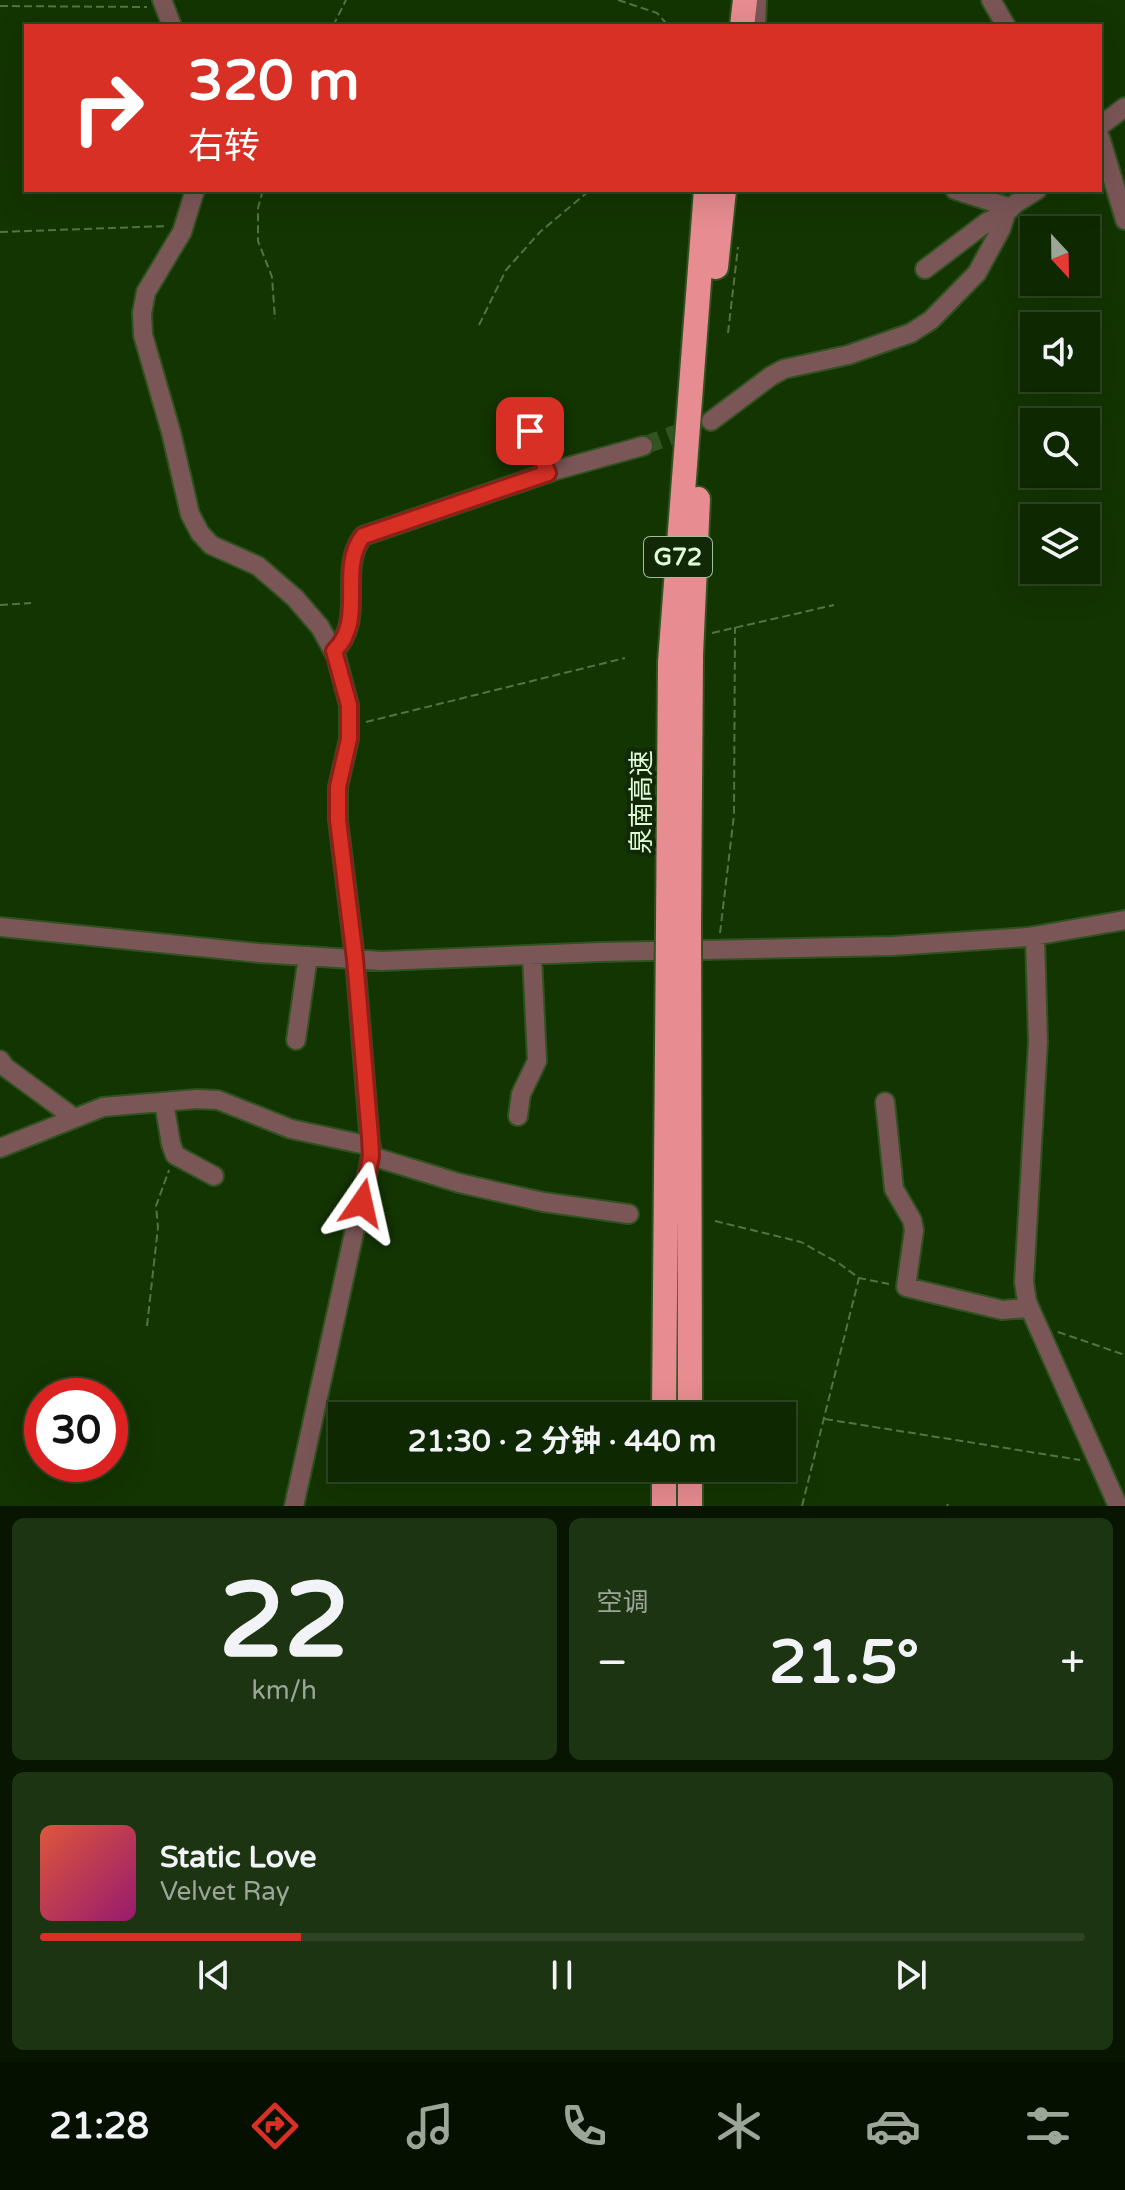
<!DOCTYPE html>
<html lang="zh">
<meta charset="utf-8">
<style>
body{margin:0;font-family:"Varela Round","Noto Sans SC",sans-serif;background:#1c3411;color:#f1f3f6;height:100vh;display:flex;flex-direction:column;font-size:30px;white-space:nowrap}
*{box-sizing:border-box;margin:0}
p{font-size:26px;color:#9ba699}
.icon{flex:none;width:44px;height:44px;fill:none;stroke:currentColor;stroke-width:2;stroke-linecap:round;stroke-linejoin:round}
.map{position:relative;height:1506px;overflow:hidden}
.details{display:flex;flex-direction:column;gap:12px;padding:12px;background:#081601;flex:1}
.details>*{flex:none}
.hud{position:absolute;left:24px;top:24px;width:1078px;height:168px;border-radius:0px;box-shadow:0 8px 32px #0002,0 0 0 2px #2e4424;background:#d93025;color:#fff;overflow:hidden}
.needle{width:52px;rotate:158deg}
.tools{position:absolute;left:1020px;top:216px;display:grid;gap:16px}
.tools a{display:grid;place-items:center;width:80px;height:80px;border-radius:0px;background:#0e2802;box-shadow:0 8px 32px #0002,0 0 0 2px #2e4424;font-size:40px}
.speed{position:absolute;left:24px;top:1378px;display:flex;gap:16px;font-size:40px;font-weight:700;text-align:center}
.speed>*{display:grid;place-content:center;width:104px;height:104px;border-radius:50%;background:#0e2802;box-shadow:0 8px 32px #0002,0 0 0 2px #2e4424;line-height:1}
.speed .limit{border:12px solid #d22;background:#fff;color:#111}
.pin{position:absolute;display:grid;place-items:center;width:68px;height:68px;color:#fff;margin:-34px;border-radius:16px;box-shadow:0 4px 12px #0006}
.me{position:absolute;width:88px;margin:-44px;rotate:11deg;stroke-linejoin:round;filter:drop-shadow(0 0 6px #0008)}
.turn{display:flex;align-items:center;gap:28px;height:168px;padding:0 32px;font-size:36px}
.turn .icon{width:104px;height:104px;stroke-width:2.5}
.turn b{display:block;font-size:56px;line-height:68px}
.big{font-size:60px;font-weight:700;line-height:1.1}
.details .widget{flex:1;display:flex;flex-direction:column;justify-content:center;gap:12px;min-width:0;padding:0 28px;border-radius:12px;background:#1c3411}
.details .dial{align-items:center;gap:0}
.dial b{font-size:104px;line-height:1}
.song{display:flex;align-items:center;gap:24px}
.cover{width:96px;height:96px;border-radius:12px;background:linear-gradient(135deg,hsl(10 70% 55%),hsl(320 70% 35%))}
.played{height:8px;border-radius:4px;background:linear-gradient(90deg,#d93025 25%,#2e4424 25%)}
.keys{display:flex;justify-content:space-around;direction:ltr}
.heat{display:flex;justify-content:space-between;align-items:center;font-size:44px;direction:ltr}
.details .tiles{flex:1;display:grid;gap:12px;grid-template-columns:1fr 1fr}
.widget:last-child{grid-column:span 2}
.trip{position:absolute;left:328px;top:1402px;width:468px;height:80px;border-radius:0px;background:#0e2802;box-shadow:0 8px 32px #0002,0 0 0 2px #2e4424;font-weight:700;line-height:80px;text-align:center}
.tab-bar{display:flex;height:128px;justify-content:space-around;align-items:center;background:#061001;color:#9ba699}
.tab-bar .icon{width:56px;height:56px}
.tab-bar .current{color:#d93025}
.tab-bar b{font-size:36px;color:#f1f3f6}
.map>svg:first-child{display:block}
.lines{fill:none;stroke-linecap:round;stroke-linejoin:round}
.minor-tunnel{stroke:#325322;stroke-width:18;stroke-dasharray:18 9;stroke-linecap:butt}
.minor-casing{stroke:#305120;stroke-width:22}
.highway-casing{stroke:#305120;stroke-width:28}
.path{stroke:#547345;stroke-width:2;stroke-dasharray:8 4;stroke-linecap:butt}
.minor{stroke:#7b5657;stroke-width:18}
.highway{stroke:#e78c90;stroke-width:24}
.highway-bridge-casing{stroke:#305120;stroke-width:28;stroke-linecap:butt}
.highway-bridge{stroke:#e78c90;stroke-width:24}
.route-casing{stroke:#8d1f18;stroke-width:20}
.route{stroke:#d93025;stroke-width:14}
.labels{text-anchor:middle;stroke-width:8;stroke-linejoin:round;paint-order:stroke}
.shield{fill:#112906;stroke:#a3bd9a;stroke-width:2}
.shield-label{font-size:24px;font-weight:bold;fill:#e2fcd9}
.street-label{font-size:26px;fill:#e2fcd9;stroke:#112906}
</style>
<div class="map">
<svg width="1125" height="1506" viewBox="0 0 1125 1506">
<rect width="100%" height="100%" fill="#133502"/>
<g class="lines">
<path class="minor-tunnel" d="M 643,446 L 697,426"/>
<g class="minor-casing">
<path id="minor" d="M 162,0 L 172,26
M 991,0 L 1006,26
M 756,26 L 757,0
M 1100,126 L 1125,107
M 1100,137 L 1125,220
M 195,190 L 182,232 L 146,292 L 142,313 L 143,335 L 171,432 L 190,514 L 200,533 L 211,545 L 258,566 L 295,598 L 320,627 L 336,656 L 349,705 L 349,739 L 338,787 L 338,820 L 355,959 L 371,1156 L 294,1506
M 955,190 L 1011,208
M 925,269 L 987,222 L 1006,213
M 522,410 L 548,473
M 711,421 L 771,376 L 784,369 L 848,355 L 911,333 L 931,320 L 977,273 L 1001,229 L 1006,213 L 1015,204 L 1037,190
M 334,651 C 367,620 337,569 363,536 L 553,471 L 643,446
M 0,927 L 259,953 L 382,961 L 600,952 L 893,946 L 1028,937 L 1125,920
M 1035,936 L 1038,1042 L 1024,1282 L 1027,1302 L 1118,1506
M 296,1040 L 308,956
M 0,1060 L 5,1067 L 73,1117
M 164,1102 L 171,1144 L 175,1155 L 214,1176
M 885,1102 L 894,1189 L 912,1220 L 914,1230 L 906,1287 L 1002,1310 L 1029,1308
M 518,1116 L 521,1094 L 537,1061 L 532,955
M 0,1148 L 103,1107 L 197,1099 L 218,1100 L 291,1129 L 371,1146
M 371,1156 L 459,1183 L 543,1202 L 629,1214"/>
</g>
<g class="highway-casing">
<path id="highway" d="M 742,26 L 745,0
M 716,267 L 724,190
M 689,924 L 691,655 L 698,499
M 668,925 L 670,662 L 706,190
M 690,1468 L 690,1506
M 664,1506 L 664,1468"/>
</g>
<path class="path" d="M 618,0 L 657,13 L 665,22 L 664,26
M 0,6 L 147,7
M 333,26 L 346,0
M 263,190 L 258,208 L 258,241 L 272,277 L 275,319
M 0,232 L 168,226
M 479,325 L 506,270 L 540,232 L 590,190
M 728,333 L 738,247
M 0,605 L 31,603
M 712,633 L 834,605
M 366,722 L 625,658
M 720,933 L 734,815 L 735,627
M 715,1221 L 801,1242 L 840,1264 L 859,1278 L 889,1284
M 147,1326 L 158,1227 L 156,1206 L 169,1170
M 1058,1332 L 1125,1355
M 825,1419 L 1080,1460
M 802,1506 L 859,1278
M 947,1506 L 948,1504"/>
<use href="#minor" class="minor"/>
<use href="#highway" class="highway"/>
<g class="highway-bridge-casing">
<path id="highway-bridge" d="M 689,924 L 690,1416
M 664,1416 L 668,925"/>
</g>
<use href="#highway-bridge" class="highway-bridge"/>
</g>
<g class="lines">
<g class="route-casing">
<path id="route" d="M 362,1203 L 371,1156 L 370,1137 L 355,959 L 338,820 L 338,787 L 349,739 L 349,705 L 334,651 C 367,620 337,569 363,536 L 548,473 L 530,431"/>
</g>
<use href="#route" class="route"/>
</g>
<g class="labels">
<rect class="shield" x="644" y="537" width="68" height="40" rx="6"/>
<g class="shield-label">
<text x="678" y="565">G72</text>
</g>
<g class="street-label">
<text transform="translate(641 802) rotate(-90)" y="9">泉南高速</text>
</g>
</g>
</svg>
<div class="tools">
<a><svg class="needle" viewBox="-14 -14 28 28"><path d="M0-13l5 13h-10z" fill="#e53935"/><path d="M0 13l5-13h-10z" fill="#9ba699"/></svg></a>
<a><svg class="icon" aria-label="sound" viewBox="0 0 24 24"><path d="M4 9h4l5-4v14l-5-4H4zM17 9q2 3 0 6"/></svg></a>
<a><svg class="icon" aria-label="search" viewBox="0 0 24 24"><circle cx="10" cy="10" r="6"/><path d="M15 15l6 6"/></svg></a>
<a><svg class="icon" aria-label="layers" viewBox="0 0 24 24"><path d="M12 4l9 5-9 5-9-5zM3 14l9 5 9-5"/></svg></a>
</div>
<div class="speed"><div class="limit">30</div></div>
<div class="pin" style="left:530px;top:431px;background:#d93025"><svg class="icon" aria-label="arrive" viewBox="0 0 24 24"><path d="M6 21V4h12l-3 4 3 4H6"/></svg></div>
<svg class="me" style="left:362px;top:1203px" viewBox="-20 -20 40 40"><path d="M0-17L14 15 0 8-14 15z" fill="#d93025" stroke="#fff" stroke-width="4"/></svg>
<div class="trip">21:30 · 2 分钟 · 440 m</div>
<div class="hud">
<div class="turn"><svg class="icon" aria-label="right" viewBox="0 0 24 24"><path d="M7 20v-9h11M14 6l5 5-5 5"/></svg><div><b>320 m</b>右转</div></div>
</div>
</div>
<section class="details">
<div class="tiles">
<div class="widget dial"><b>22</b><p>km/h</p></div>
<div class="widget"><p>空调</p>
<div class="heat"><a>−</a><b class="big">21.5°</b><a>+</a></div>
</div>
<div class="widget">
<div class="song"><i class="cover"></i><div><b>Static Love</b><p>Velvet Ray</p></div></div>
<div class="played"></div>
<div class="keys"><svg class="icon" aria-label="previous" viewBox="0 0 24 24"><path d="M18 5L8 12l10 7zM5 5v14"/></svg><svg class="icon" aria-label="pause" viewBox="0 0 24 24"><path d="M8 5v14M16 5v14"/></svg><svg class="icon" aria-label="next" viewBox="0 0 24 24"><path d="M6 5l10 7-10 7zM19 5v14"/></svg></div>
</div>
</div>
</section>
<nav class="tab-bar">
<b>21:28</b>
<svg class="icon current" aria-label="directions" viewBox="0 0 24 24"><path d="M12 3l9 9-9 9-9-9zM9 14v-3h6M13 9l2 2-2 2"/></svg>
<svg class="icon" aria-label="music" viewBox="0 0 24 24"><path d="M9 18V5l10-2v13"/><circle cx="6" cy="18" r="3"/><circle cx="16" cy="16" r="3"/></svg>
<svg class="icon" aria-label="phone" viewBox="0 0 24 24"><path d="M5 4h4l2 5-3 2q2 4 5 5l2-3 5 2v4C11 20 4 13 5 4z"/></svg>
<svg class="icon" aria-label="climate" viewBox="0 0 24 24"><path d="M12 3v18M4 7l16 10M4 17L20 7"/></svg>
<svg class="icon" aria-label="car" viewBox="0 0 24 24"><path d="M5 17H2v-5l4-1 3-4h7l3 4 3 1v5h-3M9 17h6M6 11h13"/><circle cx="7" cy="17" r="2"/><circle cx="17" cy="17" r="2"/></svg>
<svg class="icon" aria-label="filters" viewBox="0 0 24 24"><path d="M4 7h16M4 17h16"/><circle cx="9" cy="7" r="2"/><circle cx="15" cy="17" r="2"/></svg>
</nav>
